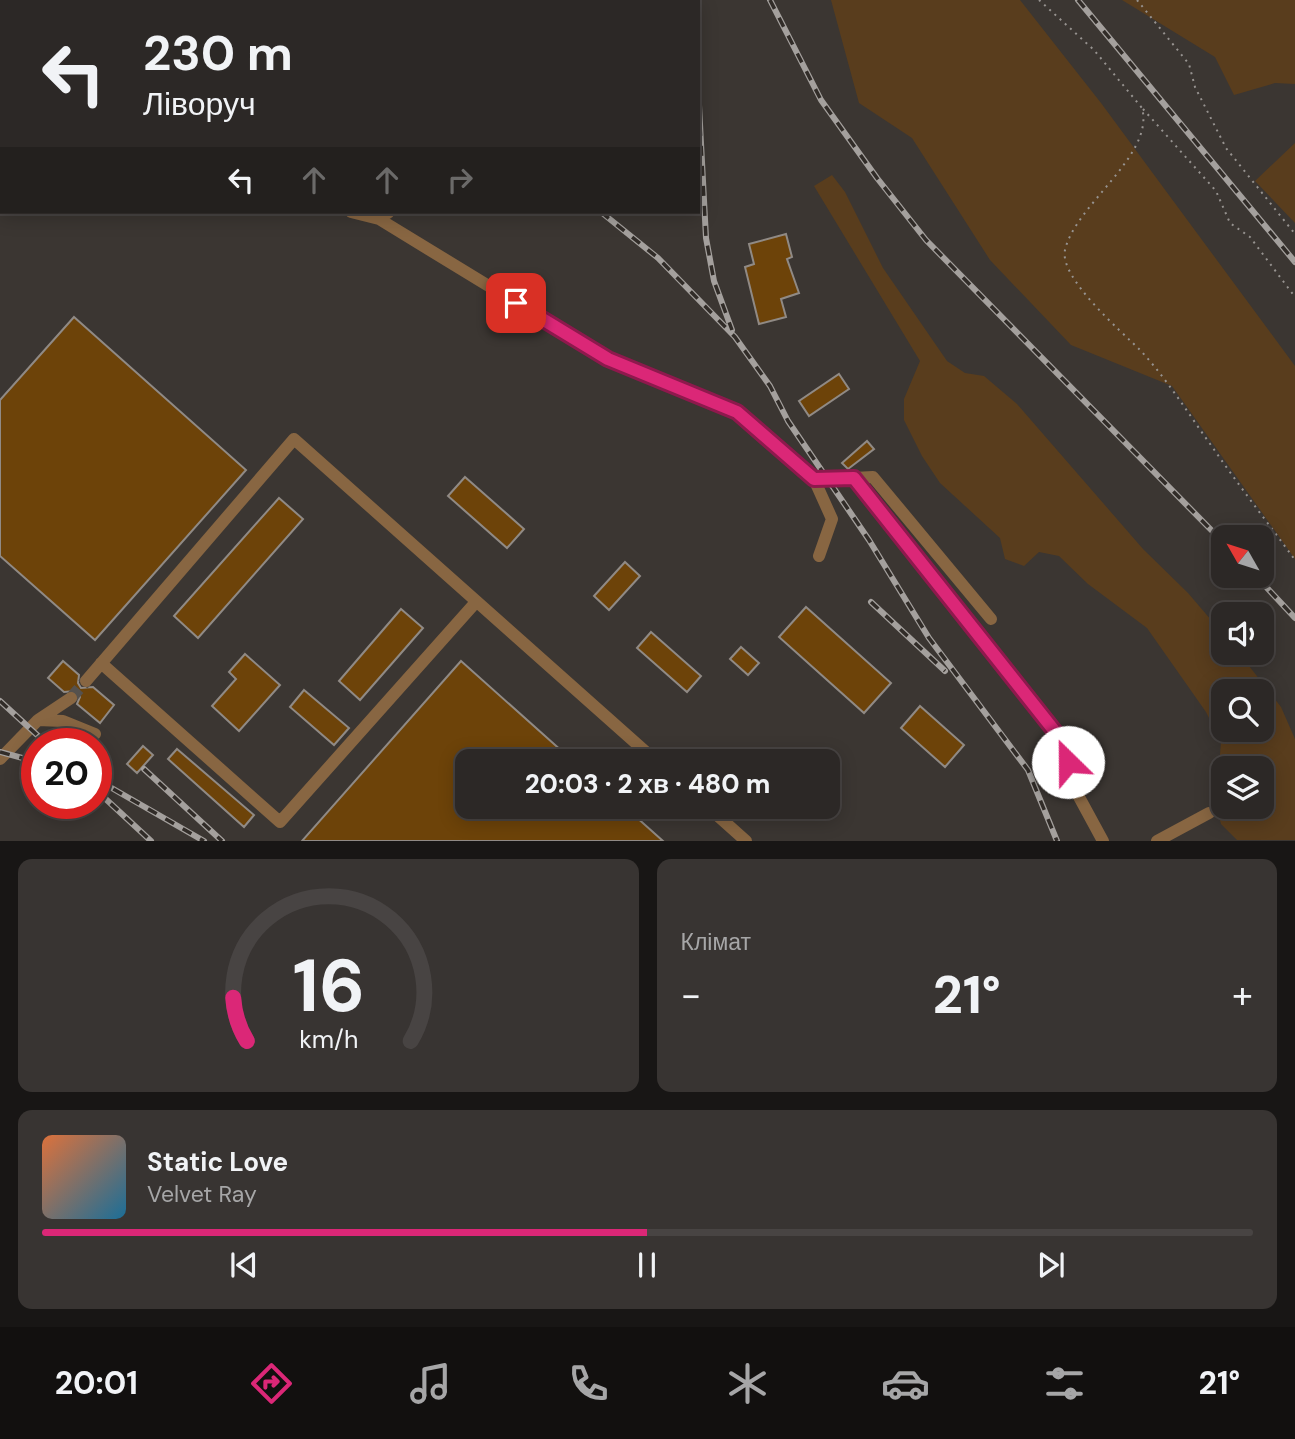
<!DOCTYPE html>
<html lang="uk">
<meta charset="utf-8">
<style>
body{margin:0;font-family:"DM Sans",sans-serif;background:#383432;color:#f1f3f6;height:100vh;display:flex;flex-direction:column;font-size:26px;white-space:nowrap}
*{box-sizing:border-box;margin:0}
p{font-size:23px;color:#a6a6a7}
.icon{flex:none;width:38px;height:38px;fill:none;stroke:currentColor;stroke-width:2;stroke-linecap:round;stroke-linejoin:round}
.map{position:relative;height:841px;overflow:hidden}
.drawer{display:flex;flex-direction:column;gap:18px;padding:18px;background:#181615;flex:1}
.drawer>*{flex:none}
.guide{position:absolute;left:0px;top:0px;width:700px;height:214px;box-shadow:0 4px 18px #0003,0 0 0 2px #484443;background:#2c2826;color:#f1f3f6;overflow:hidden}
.needle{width:46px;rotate:309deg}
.controls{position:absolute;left:1211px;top:525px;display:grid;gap:14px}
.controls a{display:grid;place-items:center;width:63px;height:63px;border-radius:14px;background:#2c2826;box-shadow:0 4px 18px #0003,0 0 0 2px #484443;font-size:35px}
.speed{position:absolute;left:21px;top:728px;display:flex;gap:14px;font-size:35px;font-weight:700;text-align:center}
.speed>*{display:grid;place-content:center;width:91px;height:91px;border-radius:50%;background:#2c2826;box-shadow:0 4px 18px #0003,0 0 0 2px #484443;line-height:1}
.speed .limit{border:10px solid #d22;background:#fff;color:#111}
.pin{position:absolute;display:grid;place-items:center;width:60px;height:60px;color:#fff;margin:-30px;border-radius:14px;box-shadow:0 4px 10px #0006}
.me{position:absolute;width:77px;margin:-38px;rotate:337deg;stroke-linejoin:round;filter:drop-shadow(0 0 5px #0008)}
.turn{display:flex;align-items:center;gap:24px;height:147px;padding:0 28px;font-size:32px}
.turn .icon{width:91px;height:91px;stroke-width:2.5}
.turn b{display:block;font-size:49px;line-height:60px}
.lanes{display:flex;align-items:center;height:66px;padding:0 28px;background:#0003;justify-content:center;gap:35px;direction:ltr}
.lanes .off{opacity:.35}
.big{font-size:52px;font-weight:800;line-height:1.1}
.drawer .widget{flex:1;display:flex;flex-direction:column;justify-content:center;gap:10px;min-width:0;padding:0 24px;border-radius:14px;background:#383432}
.drawer .dial{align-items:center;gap:0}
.dial svg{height:182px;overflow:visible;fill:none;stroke:#484443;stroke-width:7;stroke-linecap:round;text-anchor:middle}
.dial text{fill:#f1f3f6;stroke:none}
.song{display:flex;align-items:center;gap:21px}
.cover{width:84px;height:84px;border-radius:10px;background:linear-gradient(135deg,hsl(20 70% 55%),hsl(200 70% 35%))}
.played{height:7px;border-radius:4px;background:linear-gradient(90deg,#db2777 50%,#484443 50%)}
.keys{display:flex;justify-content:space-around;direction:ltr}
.heat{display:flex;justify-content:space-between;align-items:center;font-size:38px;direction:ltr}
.drawer .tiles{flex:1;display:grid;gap:18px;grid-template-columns:1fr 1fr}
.widget:last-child{grid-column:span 2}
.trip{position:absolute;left:455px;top:749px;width:385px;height:70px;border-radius:14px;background:#2c2826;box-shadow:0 4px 18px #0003,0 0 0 2px #484443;font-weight:800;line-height:70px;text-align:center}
.menu{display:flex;height:112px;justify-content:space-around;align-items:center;background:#12100f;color:#a6a6a7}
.menu .icon{width:49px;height:49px}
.menu .on{color:#db2777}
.menu b{font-size:32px;color:#f1f3f6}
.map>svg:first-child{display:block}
.green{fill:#593d1d;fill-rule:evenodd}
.water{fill:#311b01}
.building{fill:#6d4309;stroke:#908a85;stroke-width:2}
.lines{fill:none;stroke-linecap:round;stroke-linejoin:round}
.minor-tunnel{stroke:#55514d;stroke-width:12;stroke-dasharray:12 6;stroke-linecap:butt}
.path{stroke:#979390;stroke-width:2;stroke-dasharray:2 5;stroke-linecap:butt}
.minor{stroke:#886642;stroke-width:12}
.rail-casing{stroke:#a4a09d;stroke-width:6}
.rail{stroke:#312c28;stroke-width:3.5;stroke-dasharray:10;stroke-linecap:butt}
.route-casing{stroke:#8e194d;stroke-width:18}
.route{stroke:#db2777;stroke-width:12}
</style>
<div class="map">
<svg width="1295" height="841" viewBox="0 0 1295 841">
<rect width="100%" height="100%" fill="#3b3632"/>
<path class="green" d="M 831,0 L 1020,0 L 1101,103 L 1295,366 L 1295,559 L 1172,386 L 1071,345 L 990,260 L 912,138 L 859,103 Z
M 1122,0 L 1295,0 L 1295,84 L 1275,83 L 1234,95 L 1215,57 Z
M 1295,143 L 1295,223 L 1255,181 Z
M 832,175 L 845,192 L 883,268 L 947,361 L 965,373 L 984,376 L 1017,404 L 1143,549 L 1188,593 L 1223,634 L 1223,653 L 1239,653 L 1281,707 L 1295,739 L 1295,840 L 1237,840 L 1221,824 L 1216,804 L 1221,742 L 1206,712 L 1147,628 L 1088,584 L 1059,556 L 1039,552 L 1024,566 L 1005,559 L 1000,538 L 940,483 L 922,456 L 904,420 L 904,399 L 920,361 L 814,186 ZM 1223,691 L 1262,691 L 1262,730 L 1223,730 ZM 1223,768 L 1262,768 L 1262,807 L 1223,807 Z"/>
<path class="water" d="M 83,0 L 468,0 L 466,2 Z"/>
<path class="building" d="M 786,234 L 792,257 L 787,259 L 799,293 L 781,299 L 786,317 L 759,324 L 745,267 L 754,264 L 749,244 Z
M 74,317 L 246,470 L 95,640 L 0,556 L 0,400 Z
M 839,374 L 849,389 L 809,416 L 799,401 Z
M 867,441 L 874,449 L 848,469 L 842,463 Z
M 465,477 L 524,529 L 507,548 L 448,496 Z
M 279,498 L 303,519 L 198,638 L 174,616 Z
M 625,562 L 640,576 L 609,610 L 594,596 Z
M 806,607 L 891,683 L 864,713 L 779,637 Z
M 401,609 L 423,628 L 360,700 L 339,681 Z
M 651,632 L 701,676 L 687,692 L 637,648 Z
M 741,647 L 759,663 L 748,675 L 730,659 Z
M 245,654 L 280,685 L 239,731 L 212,706 L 236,679 L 229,672 Z
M 63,661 L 79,675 L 78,683 L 81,688 L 93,687 L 114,705 L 100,723 L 77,704 L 80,697 L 75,691 L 64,692 L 48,678 Z
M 461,661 L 573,761 L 467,761 L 467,807 L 625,807 L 663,841 L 302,841 Z
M 304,690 L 349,728 L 334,745 L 290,707 Z
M 920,706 L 964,745 L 945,767 L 901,728 Z
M 143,746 L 153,755 L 137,773 L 127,764 Z
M 177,749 L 254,815 L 244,827 L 168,759 Z"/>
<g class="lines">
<path class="minor-tunnel" d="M 71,698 L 86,681"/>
<path class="path" d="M 677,0 L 677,2
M 1039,0 L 1094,50 L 1142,108 C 1155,155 1075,205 1065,250 C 1059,278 1121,331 1140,350 C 1168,380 1189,415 1213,448 C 1239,486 1268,523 1295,560
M 1137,0 L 1189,64 L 1195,87 L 1226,148 L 1295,234
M 1143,109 L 1216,191 L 1230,223 L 1250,237 L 1295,297"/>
<path class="minor" d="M 0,1 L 2,3
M 521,2 L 522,0
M 351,212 L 379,219 L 389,212
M 379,219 L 608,359 L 737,412 L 814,479 L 832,519 L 819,556
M 854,478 L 873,477 L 991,619
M 814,479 L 854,478 L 1064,743 L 1072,784 L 1103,841
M 101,663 L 280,822 L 476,602
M 86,681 L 294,439 L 656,761
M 38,720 L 71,698
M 0,759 L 38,720 L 63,721 L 95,734
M 708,807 L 746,841
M 1157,841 L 1209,813"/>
<g class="rail-casing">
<path id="rail" d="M 688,0 L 688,2
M 770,0 L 821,100 L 877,178 L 926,240 L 1223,542
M 1078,0 L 1295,262
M 698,86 L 706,238 L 714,281 L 732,330
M 601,212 L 658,258 L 735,337 L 770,386 L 788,421 L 869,540 L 929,638 L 1028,770 L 1057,841
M 1256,576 L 1295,618
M 871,602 L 945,671
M 0,701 L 47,744
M 0,752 L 37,762
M 144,769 L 222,841
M 96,779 L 204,841
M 96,790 L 151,841"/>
</g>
<use href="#rail" class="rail"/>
</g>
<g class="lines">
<g class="route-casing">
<path id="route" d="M 516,303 L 608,359 L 737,412 L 814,479 L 854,478 L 1064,743 L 1068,762"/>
</g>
<use href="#route" class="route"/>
</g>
</svg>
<div class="controls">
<a><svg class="needle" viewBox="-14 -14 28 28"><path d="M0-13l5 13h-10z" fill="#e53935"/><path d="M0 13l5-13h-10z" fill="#a6a6a7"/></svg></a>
<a><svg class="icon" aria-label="sound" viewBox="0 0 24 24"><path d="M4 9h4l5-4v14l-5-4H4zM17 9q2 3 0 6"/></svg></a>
<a><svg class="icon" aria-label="search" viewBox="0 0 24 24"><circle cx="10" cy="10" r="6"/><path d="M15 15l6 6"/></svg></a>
<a><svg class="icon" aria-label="layers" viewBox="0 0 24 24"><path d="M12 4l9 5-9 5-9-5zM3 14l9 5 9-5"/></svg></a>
</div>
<div class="speed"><div class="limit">20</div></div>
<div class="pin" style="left:516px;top:303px;background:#d93025"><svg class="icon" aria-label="arrive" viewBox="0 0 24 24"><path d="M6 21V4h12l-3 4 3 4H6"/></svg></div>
<svg class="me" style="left:1068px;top:762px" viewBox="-20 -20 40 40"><circle r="19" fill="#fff"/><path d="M0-13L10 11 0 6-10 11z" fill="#db2777"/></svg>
<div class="trip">20:03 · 2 хв · 480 m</div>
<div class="guide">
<div class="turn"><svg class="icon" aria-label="left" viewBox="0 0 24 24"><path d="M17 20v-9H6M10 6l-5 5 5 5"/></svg><div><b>230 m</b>Ліворуч</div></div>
<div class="lanes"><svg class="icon" aria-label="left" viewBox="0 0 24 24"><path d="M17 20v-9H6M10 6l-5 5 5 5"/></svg><svg class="icon off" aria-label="ahead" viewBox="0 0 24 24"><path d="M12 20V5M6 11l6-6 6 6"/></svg><svg class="icon off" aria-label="ahead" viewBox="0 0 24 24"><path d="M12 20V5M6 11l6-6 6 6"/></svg><svg class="icon off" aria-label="right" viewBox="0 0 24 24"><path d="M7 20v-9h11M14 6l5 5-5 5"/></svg></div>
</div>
</div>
<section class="drawer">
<div class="tiles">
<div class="widget dial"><svg viewBox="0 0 100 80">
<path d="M14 69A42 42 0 1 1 86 69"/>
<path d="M14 69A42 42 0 0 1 8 50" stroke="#db2777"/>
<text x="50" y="56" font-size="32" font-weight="700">16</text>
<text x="50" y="72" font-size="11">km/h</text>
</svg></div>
<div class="widget"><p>Клімат</p>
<div class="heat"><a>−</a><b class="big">21°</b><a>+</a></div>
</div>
<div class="widget">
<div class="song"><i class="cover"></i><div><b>Static Love</b><p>Velvet Ray</p></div></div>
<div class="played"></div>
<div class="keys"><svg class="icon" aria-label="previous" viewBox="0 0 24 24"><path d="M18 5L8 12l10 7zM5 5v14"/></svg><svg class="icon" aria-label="pause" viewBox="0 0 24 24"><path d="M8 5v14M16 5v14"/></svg><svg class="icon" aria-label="next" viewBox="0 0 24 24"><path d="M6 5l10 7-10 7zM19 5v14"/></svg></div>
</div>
</div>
</section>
<nav class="menu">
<b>20:01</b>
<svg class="icon on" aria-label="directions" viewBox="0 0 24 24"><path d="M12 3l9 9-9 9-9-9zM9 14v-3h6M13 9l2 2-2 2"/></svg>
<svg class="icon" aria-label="music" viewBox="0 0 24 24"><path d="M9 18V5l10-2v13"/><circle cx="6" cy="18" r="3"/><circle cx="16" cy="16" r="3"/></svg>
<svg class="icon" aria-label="phone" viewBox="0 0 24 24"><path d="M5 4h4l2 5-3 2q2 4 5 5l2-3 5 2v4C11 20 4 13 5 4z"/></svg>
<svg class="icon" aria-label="climate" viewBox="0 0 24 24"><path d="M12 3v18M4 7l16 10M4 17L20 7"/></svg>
<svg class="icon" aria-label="car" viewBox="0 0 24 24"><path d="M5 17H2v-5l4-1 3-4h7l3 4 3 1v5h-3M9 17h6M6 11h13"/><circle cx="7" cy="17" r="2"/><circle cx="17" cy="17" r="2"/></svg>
<svg class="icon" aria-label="filters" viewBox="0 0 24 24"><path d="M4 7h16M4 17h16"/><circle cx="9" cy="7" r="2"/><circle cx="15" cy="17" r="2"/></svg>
<b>21°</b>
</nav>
